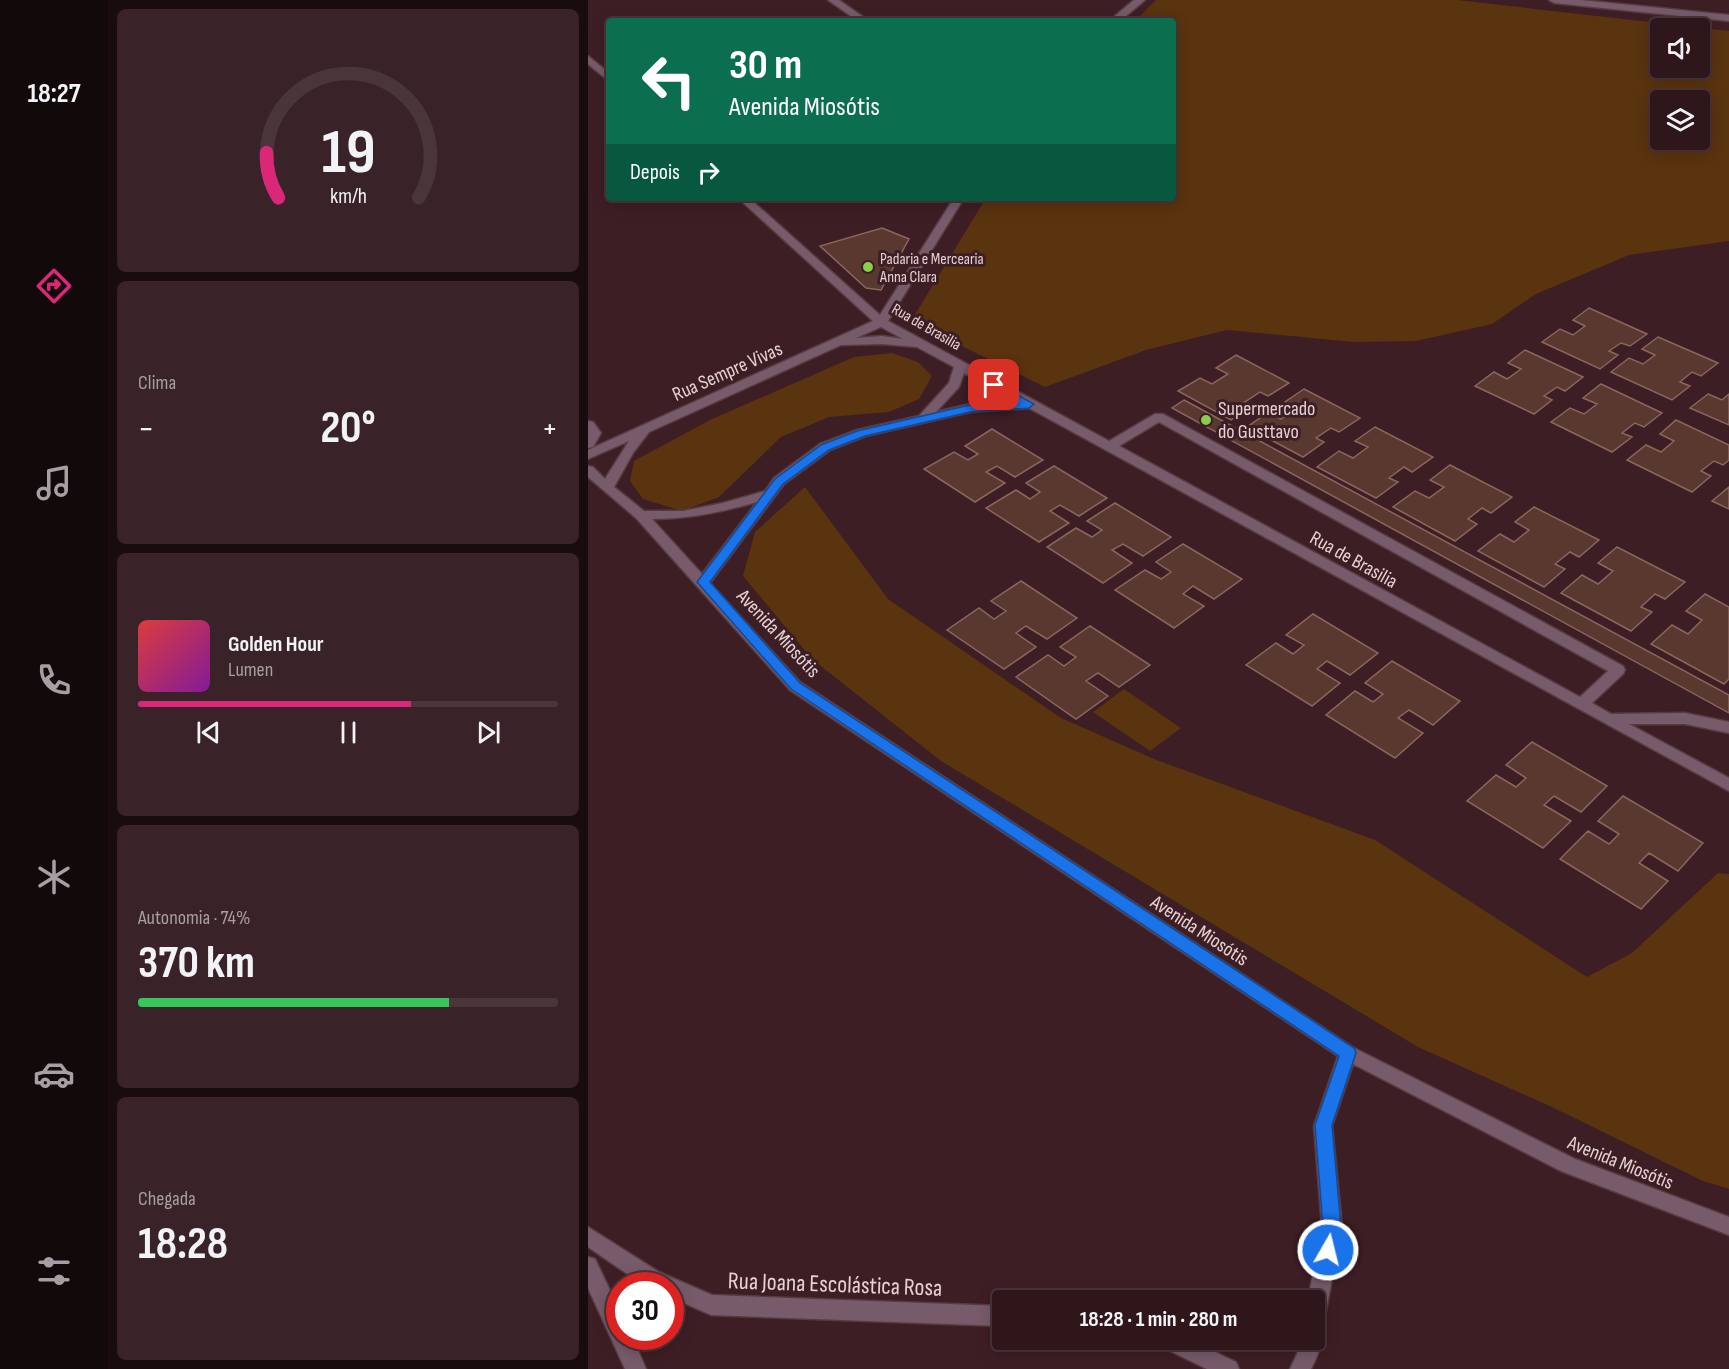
<!DOCTYPE html>
<html lang="pt">
<meta charset="utf-8">
<style>
body{margin:0;font-family:"Sofia Sans Condensed",sans-serif;background:#3a2328;color:#f1f3f6;height:100vh;display:flex;flex-direction:column;font-size:22px;white-space:nowrap}
*{box-sizing:border-box;margin:0}
p{font-size:20px;color:#a79fa3}
.icon{flex:none;width:33px;height:33px;fill:none;stroke:currentColor;stroke-width:2;stroke-linecap:round;stroke-linejoin:round}
.map{position:relative;flex:1;overflow:hidden}
.drawer{display:flex;flex-direction:column;gap:9px;padding:9px;background:#190c0f;width:480px}
.drawer>*{flex:none}
.top-card{position:absolute;left:18px;top:18px;width:570px;height:183px;border-radius:6px;box-shadow:0 3px 15px #0003,0 0 0 2px #49353a;background:#0b6e4f;color:#fff;overflow:hidden}
.tools{position:absolute;left:1062px;top:18px;display:grid;gap:12px}
.tools a{display:grid;place-items:center;width:60px;height:60px;border-radius:6px;background:#2e161b;box-shadow:0 3px 15px #0003,0 0 0 2px #49353a;font-size:30px}
.speed{position:absolute;left:18px;top:1272px;display:flex;gap:12px;font-size:30px;font-weight:700;text-align:center}
.speed>*{display:grid;place-content:center;width:78px;height:78px;border-radius:50%;background:#2e161b;box-shadow:0 3px 15px #0003,0 0 0 2px #49353a;line-height:1}
.speed .limit{border:9px solid #d22;background:#fff;color:#111}
.pin{position:absolute;display:grid;place-items:center;width:51px;height:51px;color:#fff;margin:-26px;border-radius:12px;box-shadow:0 3px 9px #0006}
.me{position:absolute;width:66px;margin:-33px;rotate:8deg;stroke-linejoin:round;filter:drop-shadow(0 0 4px #0008)}
.turn{display:flex;align-items:center;gap:21px;height:126px;padding:0 24px;font-size:27px}
.turn .icon{width:78px;height:78px;stroke-width:2.5}
.turn b{display:block;font-size:42px;line-height:51px}
.then{display:flex;align-items:center;height:57px;padding:0 24px;background:#0003;gap:12px;font-size:22px}
.big{font-size:45px;font-weight:700;line-height:1.1}
.drawer .widget{flex:1;display:flex;flex-direction:column;justify-content:center;gap:9px;min-width:0;padding:0 21px;border-radius:9px;background:#3a2328}
.drawer .dial{align-items:center;gap:0}
.dial svg{height:156px;overflow:visible;fill:none;stroke:#49353a;stroke-width:7;stroke-linecap:round;text-anchor:middle}
.dial text{fill:#f1f3f6;stroke:none}
.song{display:flex;align-items:center;gap:18px}
.cover{width:72px;height:72px;border-radius:9px;background:linear-gradient(135deg,hsl(0 70% 55%),hsl(290 70% 35%))}
.played{height:6px;border-radius:3px;background:linear-gradient(90deg,#db2777 65%,#49353a 65%)}
.keys{display:flex;justify-content:space-around;direction:ltr}
.heat{display:flex;justify-content:space-between;align-items:center;font-size:33px;direction:ltr}
.charge{height:9px;border-radius:4px;background:linear-gradient(90deg,#34c759 74%,#49353a 0)}
.trip{position:absolute;left:404px;top:1290px;width:333px;height:60px;border-radius:6px;background:#2e161b;box-shadow:0 3px 15px #0003,0 0 0 2px #49353a;font-weight:700;line-height:60px;text-align:center}
main{display:flex;flex:1;min-height:0}
.tab-bar{display:flex;flex-direction:column;width:108px;justify-content:space-around;align-items:center;background:#12090b;color:#a79fa3}
.tab-bar .icon{width:42px;height:42px}
.tab-bar .active{color:#db2777}
.tab-bar b{font-size:27px;color:#f1f3f6}
.map>svg:first-child{display:block}
.green{fill:#5a330f;fill-rule:evenodd}
.building{fill:#593830;stroke:#8a665d;stroke-width:1.5}
.lines{fill:none;stroke-linecap:round;stroke-linejoin:round}
.minor-casing{stroke:#583b40;stroke-width:3}
.minor{fill:#775b6b;fill-rule:evenodd}
.route{fill:#1a73e8;stroke:#114b97;stroke-width:1.5}
.poi-dot{fill:#87cf4a;stroke:#3d1e24;stroke-width:2}
.labels{text-anchor:middle;stroke-width:6;stroke-linejoin:round;paint-order:stroke}
.far-poi-label{font-size:16px;fill:#e6d1d3;stroke:#3d1e24;text-anchor:start}
.far-street-label{font-size:16px;fill:#e6d1d3;stroke:#3d1e24}
.street-label{font-size:20px;fill:#e6d1d3;stroke:#3d1e24}
.poi-label{font-size:20px;fill:#e6d1d3;stroke:#3d1e24;text-anchor:start}
.near-street-label{font-size:24px;fill:#e6d1d3;stroke:#3d1e24}
</style>
<main>
<nav class="tab-bar">
<b>18:27</b>
<svg class="icon active" aria-label="directions" viewBox="0 0 24 24"><path d="M12 3l9 9-9 9-9-9zM9 14v-3h6M13 9l2 2-2 2"/></svg>
<svg class="icon" aria-label="music" viewBox="0 0 24 24"><path d="M9 18V5l10-2v13"/><circle cx="6" cy="18" r="3"/><circle cx="16" cy="16" r="3"/></svg>
<svg class="icon" aria-label="phone" viewBox="0 0 24 24"><path d="M5 4h4l2 5-3 2q2 4 5 5l2-3 5 2v4C11 20 4 13 5 4z"/></svg>
<svg class="icon" aria-label="climate" viewBox="0 0 24 24"><path d="M12 3v18M4 7l16 10M4 17L20 7"/></svg>
<svg class="icon" aria-label="car" viewBox="0 0 24 24"><path d="M5 17H2v-5l4-1 3-4h7l3 4 3 1v5h-3M9 17h6M6 11h13"/><circle cx="7" cy="17" r="2"/><circle cx="17" cy="17" r="2"/></svg>
<svg class="icon" aria-label="filters" viewBox="0 0 24 24"><path d="M4 7h16M4 17h16"/><circle cx="9" cy="7" r="2"/><circle cx="15" cy="17" r="2"/></svg>
</nav>
<section class="drawer">
<div class="widget dial"><svg viewBox="0 0 100 80">
<path d="M14 69A42 42 0 1 1 86 69"/>
<path d="M14 69A42 42 0 0 1 8 46" stroke="#db2777"/>
<text x="50" y="56" font-size="32" font-weight="700">19</text>
<text x="50" y="72" font-size="11">km/h</text>
</svg></div>
<div class="widget"><p>Clima</p>
<div class="heat"><a>−</a><b class="big">20°</b><a>+</a></div>
</div>
<div class="widget">
<div class="song"><i class="cover"></i><div><b>Golden Hour</b><p>Lumen</p></div></div>
<div class="played"></div>
<div class="keys"><svg class="icon" aria-label="previous" viewBox="0 0 24 24"><path d="M18 5L8 12l10 7zM5 5v14"/></svg><svg class="icon" aria-label="pause" viewBox="0 0 24 24"><path d="M8 5v14M16 5v14"/></svg><svg class="icon" aria-label="next" viewBox="0 0 24 24"><path d="M6 5l10 7-10 7zM19 5v14"/></svg></div>
</div>
<div class="widget"><p>Autonomia · 74%</p><b class="big">370 km</b><div class="charge"></div></div>
<div class="widget"><p>Chegada</p><b class="big">18:28</b></div>
</section>
<div class="map">
<svg width="1141" height="1369" viewBox="0 0 1141 1369">
<rect width="100%" height="100%" fill="#3d1e24"/>
<path class="green" d="M 568,0 L 869,0 L 1141,31 L 1141,241 L 1041,255 L 948,294 L 904,324 L 828,341 L 766,342 L 639,330 L 558,350 L 457,387 L 323,321 L 398,198 L 585,198 L 585,21 L 547,21 ZM 1072,28 L 1112,28 L 1112,68 L 1072,68 ZM 1112,100 L 1112,140 L 1072,140 L 1072,100 Z
M 304,353 L 330,362 L 344,376 L 331,399 L 301,412 L 241,417 L 193,437 L 131,497 L 94,511 L 55,499 L 42,481 L 46,461 L 124,419 L 266,357 Z
M 217,487 L 300,599 L 473,718 L 566,759 L 787,840 L 999,977 L 1044,953 L 1130,873 L 1141,874 L 1141,1189 L 1115,1181 L 966,1108 L 830,1047 L 353,761 L 224,659 L 155,576 L 167,532 Z
M 536,689 L 593,728 L 562,751 L 505,712 Z"/>
<path class="building" d="M 294,228 L 321,239 L 293,290 L 278,288 L 232,246 Z
M 1001,308 L 1059,334 L 1042,346 L 1033,343 L 1021,351 L 1030,355 L 1012,369 L 954,342 L 972,329 L 985,335 L 997,326 L 985,320 Z
M 1070,337 L 1130,363 L 1113,376 L 1104,372 L 1092,382 L 1102,386 L 1084,400 L 1023,372 L 1041,358 L 1055,364 L 1067,355 L 1054,349 Z
M 937,350 L 995,377 L 977,391 L 969,387 L 956,396 L 964,400 L 946,414 L 887,386 L 906,372 L 919,379 L 933,369 L 920,363 Z
M 648,355 L 701,383 L 680,396 L 672,392 L 657,402 L 665,406 L 643,420 L 590,391 L 612,378 L 624,384 L 640,374 L 628,368 Z
M 1013,384 L 1074,413 L 1056,427 L 1047,423 L 1034,433 L 1044,437 L 1024,452 L 963,422 L 982,408 L 996,414 L 1009,404 L 995,398 Z
M 716,389 L 772,418 L 751,432 L 743,428 L 728,438 L 736,442 L 715,457 L 659,427 L 681,412 L 693,419 L 709,408 L 697,402 Z
M 1120,394 L 1134,400 L 1141,394 L 1141,425 L 1102,408 Z
M 596,400 L 1141,695 L 1141,713 L 584,408 Z
M 1088,420 L 1141,445 L 1141,460 L 1135,465 L 1126,461 L 1113,471 L 1123,476 L 1104,492 L 1039,460 L 1058,445 L 1073,452 L 1086,441 L 1072,434 Z
M 787,427 L 845,457 L 824,472 L 816,467 L 801,478 L 810,482 L 788,498 L 729,467 L 751,451 L 765,458 L 780,447 L 767,441 Z
M 404,429 L 455,460 L 427,477 L 409,466 L 398,472 L 417,483 L 387,502 L 336,469 L 366,452 L 380,460 L 390,454 L 377,446 Z
M 862,465 L 924,497 L 903,513 L 894,508 L 880,519 L 889,524 L 867,541 L 805,507 L 827,491 L 841,498 L 856,487 L 842,480 Z
M 466,466 L 519,498 L 491,516 L 472,505 L 462,511 L 481,523 L 451,542 L 398,508 L 428,490 L 442,499 L 452,492 L 438,483 Z
M 1141,487 L 1141,509 L 1124,501 Z
M 527,503 L 583,537 L 555,556 L 535,544 L 524,550 L 544,563 L 515,583 L 459,547 L 488,528 L 504,537 L 514,530 L 499,521 Z
M 946,507 L 1011,540 L 991,557 L 982,552 L 967,564 L 977,569 L 956,587 L 890,551 L 912,534 L 926,542 L 941,530 L 927,522 Z
M 595,544 L 654,579 L 626,599 L 605,586 L 595,594 L 616,606 L 586,628 L 527,590 L 557,570 L 573,579 L 583,572 L 568,562 Z
M 1029,547 L 1097,582 L 1077,599 L 1067,594 L 1053,607 L 1064,612 L 1043,631 L 973,593 L 994,575 L 1010,584 L 1025,571 L 1010,563 Z
M 433,581 L 489,618 L 459,639 L 438,626 L 428,633 L 448,647 L 416,669 L 359,630 L 391,608 L 406,619 L 418,611 L 403,601 Z
M 1117,594 L 1141,607 L 1141,679 L 1136,684 L 1063,644 L 1084,625 L 1100,634 L 1114,620 L 1098,611 Z
M 725,614 L 790,653 L 762,675 L 739,661 L 729,669 L 752,683 L 724,706 L 658,665 L 688,643 L 705,654 L 716,645 L 698,635 Z
M 502,626 L 562,665 L 531,687 L 510,673 L 498,681 L 520,696 L 488,719 L 428,677 L 460,655 L 476,666 L 488,657 L 472,647 Z
M 804,661 L 872,701 L 845,725 L 821,710 L 810,718 L 835,733 L 807,758 L 738,715 L 767,691 L 785,702 L 795,694 L 777,683 Z
M 944,742 L 1019,786 L 993,812 L 966,796 L 956,805 L 983,821 L 955,848 L 879,801 L 908,775 L 928,787 L 938,778 L 918,765 Z
M 1035,796 L 1115,843 L 1090,871 L 1061,853 L 1051,863 L 1080,881 L 1053,909 L 972,859 L 1000,831 L 1021,844 L 1031,834 L 1010,821 Z"/>
<g class="lines">
<g class="minor-casing">
<path id="minor" d="M 240,0 L 251,0 L 281,21 L 270,21 Z
M 546,0 L 557,0 L 532,21 L 521,21 Z
M 961,0 L 993,0 L 1141,15 L 1141,21 L 966,3 Z
M 0,56 L 21,73 L 21,81 L 0,64 Z
M 150,198 L 161,198 L 292,315 L 366,198 L 376,198 L 300,321 L 521,441 L 567,414 L 575,414 L 1035,666 L 1037,670 L 1035,674 L 1004,703 L 1023,714 L 1097,713 L 1141,722 L 1141,733 L 1097,724 L 1041,724 L 1141,778 L 1141,791 L 441,408 L 382,412 L 278,436 L 242,450 L 196,484 L 122,583 L 212,682 L 766,1048 L 987,1159 L 1141,1217 L 1141,1235 L 973,1171 L 765,1064 L 744,1126 L 754,1227 L 736,1321 L 733,1328 L 726,1331 L 726,1300 L 720,1300 L 734,1227 L 726,1126 L 750,1056 L 202,690 L 48,518 L 0,477 L 0,466 L 5,467 L 17,479 L 41,441 L 0,459 L 0,450 L 285,321 ZM 293,327 L 315,339 L 294,336 L 268,338 ZM 294,344 L 329,347 L 366,367 L 361,383 L 331,416 L 269,430 L 232,444 L 186,478 L 177,491 L 135,503 L 95,511 L 56,511 L 26,487 L 45,453 L 61,432 L 253,345 ZM 376,373 L 428,401 L 382,404 L 348,412 L 371,387 ZM 571,422 L 1020,671 L 992,697 L 531,446 ZM 169,502 L 114,574 L 64,519 C 101,519 134,512 169,502 Z
M 0,421 L 5,422 L 13,433 L 5,447 L 0,448 Z
M 0,1227 L 71,1272 L 124,1295 L 414,1306 L 414,1326 L 123,1315 L 82,1297 L 82,1286 L 57,1286 L 0,1247 Z
M 0,1257 L 7,1259 L 32,1311 L 32,1336 L 44,1336 L 58,1369 L 37,1369 L 0,1288 Z
M 726,1332 L 729,1333 C 735,1346 729,1357 723,1369 L 702,1369 L 710,1352 L 712,1340 L 726,1340 Z
M 571,1340 L 602,1340 L 648,1362 L 651,1369 L 619,1369 L 574,1347 Z"/>
</g>
<use href="#minor" class="minor"/>
</g>
<path class="route" d="M 406,382 L 446,404 L 441,408 L 382,412 L 277,436 L 241,450 L 195,484 L 122,582 L 212,683 L 766,1048 L 768,1053 L 744,1125 L 753,1227 L 746,1256 L 740,1259 L 733,1256 L 730,1250 L 735,1227 L 727,1125 L 751,1056 L 203,689 L 109,582 L 187,479 L 233,445 L 269,431 L 382,405 L 428,402 L 402,387 L 401,385 Z"/>
<g class="poi-dot">
<circle cx="280" cy="267" r="6"/>
<circle cx="618" cy="420" r="6"/>
</g>
<g class="labels">
<g class="far-poi-label">
<text x="292" y="264">Padaria e Mercearia<tspan x="292" dy="18">Anna Clara</tspan></text>
</g>
<g class="far-street-label">
<text transform="translate(339 326) rotate(30)" y="6">Rua de Brasilia</text>
</g>
<g class="street-label">
<text transform="translate(139 371) rotate(-24)" y="7">Rua Sempre Vivas</text>
<text transform="translate(766 559) rotate(29)" y="7">Rua de Brasilia</text>
<text transform="translate(191 633) rotate(47)" y="7">Avenida Miosótis</text>
<text transform="translate(612 930) rotate(33)" y="7">Avenida Miosótis</text>
<text transform="translate(1033 1162) rotate(22)" y="7">Avenida Miosótis</text>
</g>
<g class="poi-label">
<text x="630" y="415">Supermercado<tspan x="630" dy="23">do Gusttavo</tspan></text>
</g>
<g class="near-street-label">
<text transform="translate(247 1284) rotate(2)" y="8">Rua Joana Escolástica Rosa</text>
</g>
</g>
</svg>
<div class="tools">
<a><svg class="icon" aria-label="sound" viewBox="0 0 24 24"><path d="M4 9h4l5-4v14l-5-4H4zM17 9q2 3 0 6"/></svg></a>
<a><svg class="icon" aria-label="layers" viewBox="0 0 24 24"><path d="M12 4l9 5-9 5-9-5zM3 14l9 5 9-5"/></svg></a>
</div>
<div class="speed"><div class="limit">30</div></div>
<div class="pin" style="left:406px;top:385px;background:#d93025"><svg class="icon" aria-label="arrive" viewBox="0 0 24 24"><path d="M6 21V4h12l-3 4 3 4H6"/></svg></div>
<svg class="me" style="left:740px;top:1250px" viewBox="-20 -20 40 40"><circle r="17" fill="#1a73e8" stroke="#fff" stroke-width="3"/><path d="M0-11L8 9 0 5-8 9z" fill="#fff"/></svg>
<div class="trip">18:28 · 1 min · 280 m</div>
<div class="top-card">
<div class="turn"><svg class="icon" aria-label="left" viewBox="0 0 24 24"><path d="M17 20v-9H6M10 6l-5 5 5 5"/></svg><div><b>30 m</b>Avenida Miosótis</div></div>
<div class="then">Depois<svg class="icon" aria-label="right" viewBox="0 0 24 24"><path d="M7 20v-9h11M14 6l5 5-5 5"/></svg></div>
</div>
</div>
</main>
